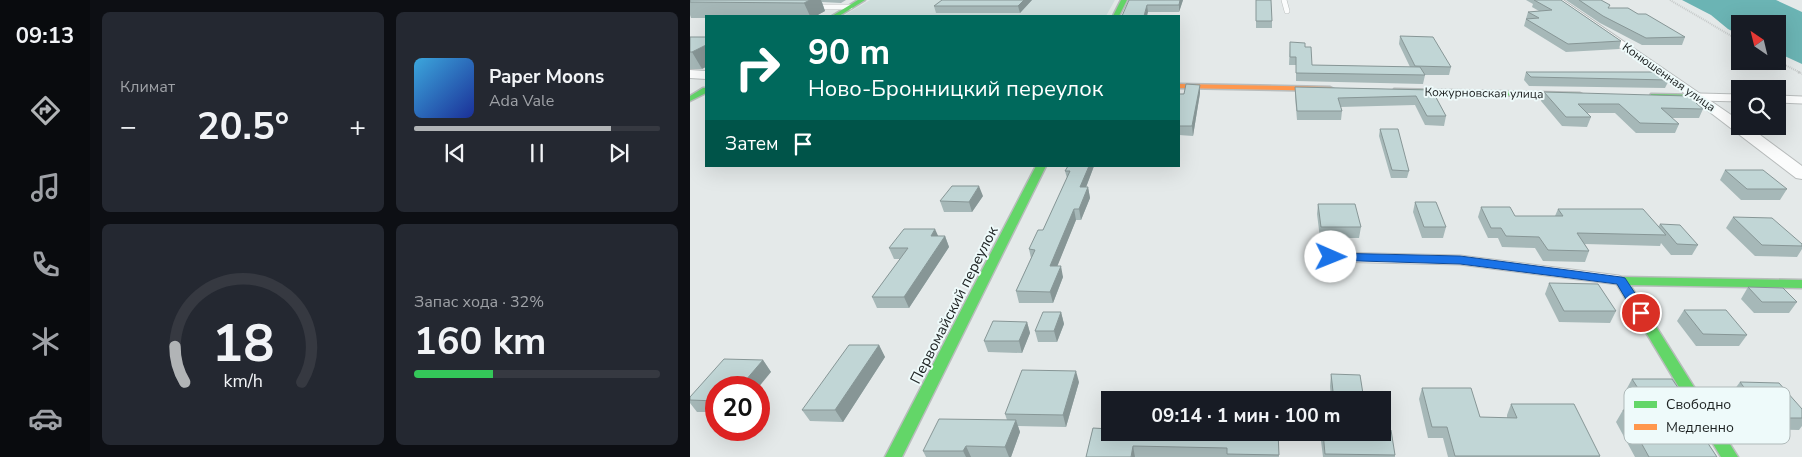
<!DOCTYPE html>
<html lang="ru">
<meta charset="utf-8">
<style>
body{margin:0;font-family:"Nunito Sans",sans-serif;background:#242831;color:#f1f3f6;height:100vh;display:flex;flex-direction:column;font-size:19px;white-space:nowrap}
*{box-sizing:border-box;margin:0}
p{font-size:16px;color:#9ea1a6}
.icon{flex:none;width:28px;height:28px;fill:none;stroke:currentColor;stroke-width:2;stroke-linecap:round;stroke-linejoin:round}
.map{position:relative;flex:1;overflow:hidden}
.sheet{display:flex;flex-direction:column;gap:12px;padding:12px;background:#0d0f14;width:600px}
.sheet>*{flex:none}
.banner{position:absolute;left:15px;top:15px;width:475px;height:152px;border-radius:0px;box-shadow:0 5px 20px #0002;background:#00695c;color:#fff;overflow:hidden}
.needle{width:32px;rotate:325deg}
.fabs{position:absolute;left:1041px;top:15px;display:grid;gap:10px}
.fabs a{display:grid;place-items:center;width:55px;height:55px;border-radius:0px;background:#171b24;box-shadow:0 5px 20px #0002;font-size:25px}
.speed{position:absolute;left:15px;top:376px;display:flex;gap:10px;font-size:25px;font-weight:700;text-align:center}
.speed>*{display:grid;place-content:center;width:65px;height:65px;border-radius:50%;background:#171b24;box-shadow:0 5px 20px #0002;line-height:1}
.speed .limit{border:8px solid #d22;background:#fff;color:#111}
.pin{position:absolute;display:grid;place-items:center;width:42px;height:42px;color:#fff;margin:-21px;border:2px solid #fff;border-radius:50%;box-shadow:0 1px 5px #0007}
.me{position:absolute;width:55px;margin:-28px;rotate:91deg;stroke-linejoin:round;filter:drop-shadow(0 0 4px #0008)}
.turn{display:flex;align-items:center;gap:18px;height:105px;padding:0 20px;font-size:22px}
.turn .icon{width:65px;height:65px;stroke-width:2.5}
.turn b{display:block;font-size:35px;line-height:42px}
.then{display:flex;align-items:center;height:48px;padding:0 20px;background:#0003;gap:10px;font-size:19px}
.big{font-size:38px;font-weight:700;line-height:1.1}
.sheet .widget{flex:1;display:flex;flex-direction:column;justify-content:center;gap:8px;min-width:0;padding:0 18px;border-radius:8px;background:#242831}
.sheet .dial{align-items:center;gap:0}
.dial svg{height:130px;overflow:visible;fill:none;stroke:#363941;stroke-width:7;stroke-linecap:round;text-anchor:middle}
.dial text{fill:#f1f3f6;stroke:none}
.song{display:flex;align-items:center;gap:15px}
.cover{width:60px;height:60px;border-radius:8px;background:linear-gradient(135deg,hsl(200 70% 55%),hsl(230 70% 35%))}
.played{height:5px;border-radius:2px;background:linear-gradient(90deg,#b1b4b6 80%,#363941 80%)}
.keys{display:flex;justify-content:space-around;direction:ltr}
.heat{display:flex;justify-content:space-between;align-items:center;font-size:28px;direction:ltr}
.charge{height:8px;border-radius:4px;background:linear-gradient(90deg,#34c759 32%,#363941 0)}
.sheet .tiles{flex:1;display:grid;gap:12px;grid-template-columns:repeat(2,1fr)}
.trip{position:absolute;left:411px;top:391px;width:290px;height:50px;border-radius:0px;background:#171b24;box-shadow:0 5px 20px #0002;font-weight:700;line-height:50px;text-align:center}
main{display:flex;flex:1;min-height:0}
.dock{display:flex;flex-direction:column;width:90px;justify-content:space-around;align-items:center;background:#090b0e;color:#9ea1a6}
.dock .icon{width:35px;height:35px}
.dock .on{color:#b1b4b6}
.dock b{font-size:22px;color:#f1f3f6}
.map>svg:first-child{display:block}
.built{fill:#d0dfde}
.water{fill:#6bb4b4}
.lines{fill:none;stroke-linecap:round;stroke-linejoin:round}
.lane-far2-casing{stroke:#b8bcbc;stroke-width:6}
.lane-far1-casing{stroke:#b8bcbc;stroke-width:9}
.lane-casing{stroke:#b8bcbc;stroke-width:11}
.street-casing{stroke:#b8bcbc;stroke-width:2}
.fast-casing{stroke:#b8bcbc;stroke-width:3}
.slow-casing{stroke:#b8bcbc;stroke-width:3}
.path-far1{stroke:#c5c9c9;stroke-width:2;stroke-dasharray:1 1;stroke-linecap:butt}
.path{stroke:#c5c9c9;stroke-width:2.5;stroke-dasharray:2 2;stroke-linecap:butt}
.lane-far2{stroke:#fbfcfc;stroke-width:5}
.lane-far1{stroke:#fbfcfc;stroke-width:7}
.lane{stroke:#fbfcfc;stroke-width:9}
.street{fill:#fbfcfc;fill-rule:evenodd}
.fast{fill:#63d668;fill-rule:evenodd}
.slow{fill:#ff974d;fill-rule:evenodd}
.wall{fill:#a6b8b8}
.shaded-wall{fill:#879696}
.building{fill:#c1d6d6;stroke:#879696}
.route{fill:#1a73e8;stroke:#114b97}
.labels{text-anchor:middle;stroke-width:4;stroke-linejoin:round;paint-order:stroke}
.far-street-label{font-size:12px;fill:#1c2121;stroke:#eefafa}
.street-label{font-size:15px;fill:#1c2121;stroke:#eefafa}
.key{fill:#eefafa;stroke:#afb9b9;stroke-width:1}
.key-label{font-size:14px;fill:#1c2121}
</style>
<main>
<nav class="dock">
<b>09:13</b>
<svg class="icon on" aria-label="directions" viewBox="0 0 24 24"><path d="M12 3l9 9-9 9-9-9zM9 14v-3h6M13 9l2 2-2 2"/></svg>
<svg class="icon" aria-label="music" viewBox="0 0 24 24"><path d="M9 18V5l10-2v13"/><circle cx="6" cy="18" r="3"/><circle cx="16" cy="16" r="3"/></svg>
<svg class="icon" aria-label="phone" viewBox="0 0 24 24"><path d="M5 4h4l2 5-3 2q2 4 5 5l2-3 5 2v4C11 20 4 13 5 4z"/></svg>
<svg class="icon" aria-label="climate" viewBox="0 0 24 24"><path d="M12 3v18M4 7l16 10M4 17L20 7"/></svg>
<svg class="icon" aria-label="car" viewBox="0 0 24 24"><path d="M5 17H2v-5l4-1 3-4h7l3 4 3 1v5h-3M9 17h6M6 11h13"/><circle cx="7" cy="17" r="2"/><circle cx="17" cy="17" r="2"/></svg>
</nav>
<section class="sheet">
<div class="tiles">
<div class="widget"><p>Климат</p>
<div class="heat"><a>−</a><b class="big">20.5°</b><a>+</a></div>
</div>
<div class="widget">
<div class="song"><i class="cover"></i><div><b>Paper Moons</b><p>Ada Vale</p></div></div>
<div class="played"></div>
<div class="keys"><svg class="icon" aria-label="previous" viewBox="0 0 24 24"><path d="M18 5L8 12l10 7zM5 5v14"/></svg><svg class="icon" aria-label="pause" viewBox="0 0 24 24"><path d="M8 5v14M16 5v14"/></svg><svg class="icon" aria-label="next" viewBox="0 0 24 24"><path d="M6 5l10 7-10 7zM19 5v14"/></svg></div>
</div>
<div class="widget dial"><svg viewBox="0 0 100 80">
<path d="M14 69A42 42 0 1 1 86 69"/>
<path d="M14 69A42 42 0 0 1 8 47" stroke="#b1b4b6"/>
<text x="50" y="56" font-size="32" font-weight="700">18</text>
<text x="50" y="72" font-size="11">km/h</text>
</svg></div>
<div class="widget"><p>Запас хода · 32%</p><b class="big">160 km</b><div class="charge"></div></div>
</div>
</section>
<div class="map">
<svg width="1112" height="457" viewBox="0 0 1112 457">
<rect width="100%" height="100%" fill="#e4e9e9"/>
<path class="built" d="M 180,0 L 425,0 L 416,16 L 153,16 Z"/>
<path class="water" d="M 992,0 L 1086,0 L 1112,12 L 1112,64 L 1088,53 L 1088,24 L 1050,24 L 1050,35 L 1038,29 L 1021,15 Z"/>
<g class="lines">
<g class="lane-far2-casing">
<path id="lane-far2" d="M 594,0 L 597,11
M 123,7 L 160,7"/>
</g>
<g class="lane-far1-casing">
<path id="lane-far1" d="M 1009,97 L 1050,98
M 1088,99 L 1112,100"/>
</g>
<g class="lane-casing">
<path id="lane" d="M 641,257 L 770,260 L 928,280"/>
</g>
<g class="street-casing">
<path id="street" d="M 862,0 L 873,0 L 1050,121 L 1050,126 L 1058,126 L 1112,166 L 1112,179 L 1106,178 L 1004,100 Z
M 0,70 L 16,71 L 16,79 L 0,78 Z"/>
</g>
<g class="fast-casing">
<path id="fast" d="M 168,0 L 175,0 L 149,16 L 142,16 Z
M 431,0 L 437,0 L 429,16 L 423,16 Z
M 13,88 L 16,88 L 16,93 L 0,101 L 0,96 Z
M 704,89 L 890,93 L 894,95 L 890,97 L 707,93 L 704,93 Z
M 961,94 L 1009,95 L 1013,97 L 1009,99 L 964,98 L 960,96 Z
M 346,166 L 356,166 L 212,457 L 195,457 Z
M 931,277 L 1112,280 L 1112,288 L 940,285 L 1048,457 L 1031,457 L 925,281 L 927,278 Z"/>
</g>
<g class="slow-casing">
<path id="slow" d="M 489,84 L 640,87 L 644,89 L 640,91 L 489,88 Z"/>
</g>
<path class="path-far1" d="M 980,0 L 1050,41
M 1087,61 L 1111,73"/>
<path class="path" d="M 1108,72 L 1112,74"/>
<use href="#lane-far2" class="lane-far2"/>
<use href="#lane-far1" class="lane-far1"/>
<use href="#lane" class="lane"/>
<use href="#street" class="street"/>
<use href="#fast" class="fast"/>
<use href="#slow" class="slow"/>
</g>
<path class="wall" d="M 0,0 L 156,0 L 151,3 L 132,2 L 135,11 L 126,16 L 16,16 L 16,18 L 1,18 L 0,15 Z
M 342,0 L 330,13 L 246,13 L 244,6 Z
M 439,0 L 493,0 L 489,12 L 458,12 Z
M 566,0 L 582,21 L 582,28 L 566,28 Z
M 836,0 L 871,0 L 931,41 L 929,49 L 876,52 L 834,26 L 838,12 L 849,11 L 842,7 L 843,4 Z
M 876,0 L 911,0 L 919,8 L 948,14 L 995,37 L 992,45 L 952,45 L 910,23 Z
M 710,36 L 761,67 L 759,75 L 735,75 L 733,84 L 606,81 L 606,65 L 599,65 L 600,42 L 615,47 L 622,65 L 720,67 L 709,44 Z
M 0,37 L 12,69 L 0,69 Z
M 836,72 L 979,80 L 975,88 L 839,86 L 834,80 Z
M 605,87 L 742,90 L 756,116 L 754,126 L 735,125 L 725,105 L 650,107 L 652,111 L 651,120 L 607,120 L 605,96 Z
M 854,92 L 1013,109 L 1009,118 L 982,118 L 989,124 L 985,133 L 946,133 L 925,113 L 896,113 L 901,117 L 897,127 L 872,126 L 851,101 Z
M 510,93 L 503,136 L 489,135 L 489,94 Z
M 690,129 L 719,171 L 717,178 L 701,178 L 689,136 Z
M 378,166 L 404,166 L 396,187 L 398,187 L 400,198 L 391,220 L 386,220 L 367,266 L 373,277 L 363,303 L 329,303 L 326,291 L 341,258 L 339,249 L 353,230 L 377,178 L 375,171 Z
M 1035,170 L 1097,189 L 1090,200 L 1051,200 L 1030,180 Z
M 293,196 L 282,212 L 254,212 L 250,201 Z
M 725,202 L 756,227 L 753,238 L 732,238 L 723,212 Z
M 628,204 L 671,227 L 669,238 L 630,238 L 627,214 Z
M 791,207 L 825,216 L 865,216 L 868,209 L 968,227 L 970,224 L 1008,245 L 1002,255 L 981,255 L 971,243 L 970,246 L 895,244 L 899,251 L 895,262 L 853,261 L 845,248 L 812,247 L 808,238 L 798,238 L 788,217 Z
M 1043,217 L 1112,244 L 1112,249 L 1107,257 L 1065,256 L 1036,228 Z
M 248,236 L 255,236 L 259,247 L 219,308 L 187,308 L 182,297 L 210,259 L 204,259 L 199,248 Z
M 859,283 L 926,311 L 920,323 L 869,322 L 855,294 Z
M 1058,287 L 1107,302 L 1099,313 L 1064,313 L 1051,299 Z
M 994,310 L 1057,335 L 1049,346 L 1006,346 L 987,321 Z
M 371,312 L 374,324 L 367,342 L 348,342 L 345,331 Z
M 337,322 L 340,333 L 332,353 L 298,352 L 294,341 Z
M 189,345 L 195,357 L 153,422 L 120,421 L 112,410 Z
M 73,360 L 81,372 L 26,388 L 26,412 L 7,412 L 0,403 L 0,397 Z
M 641,374 L 674,400 L 641,400 L 640,386 Z
M 942,379 L 993,395 L 989,400 L 1027,457 L 945,457 L 926,422 L 933,410 L 948,410 L 936,390 Z
M 389,382 L 376,427 L 328,426 L 330,432 L 321,457 L 236,457 L 233,451 L 317,420 L 315,414 Z
M 1050,382 L 1112,409 L 1112,426 L 1109,430 L 1068,429 L 1041,394 Z
M 732,388 L 790,417 L 817,418 L 817,415 L 821,404 L 910,456 L 910,457 L 758,457 L 753,438 L 738,438 L 729,399 Z
M 403,428 L 588,432 L 589,457 L 396,457 Z
M 632,432 L 692,432 L 705,455 L 705,457 L 633,457 L 631,441 Z"/>
<path class="shaded-wall" d="M 120,0 L 131,0 L 135,11 L 126,16 L 120,16 L 114,3 Z
M 334,0 L 342,0 L 330,13 L 328,6 Z
M 490,0 L 493,0 L 489,12 L 489,5 Z
M 457,5 L 458,12 L 457,16 L 454,16 Z
M 16,45 L 16,67 L 12,69 L 2,52 Z
M 510,85 L 510,93 L 503,136 L 502,126 Z
M 399,166 L 404,166 L 392,198 L 390,187 Z
M 289,186 L 293,196 L 282,212 L 279,202 Z
M 398,187 L 400,198 L 391,220 L 389,209 Z
M 384,209 L 386,220 L 363,277 L 360,266 Z
M 245,229 L 250,240 L 241,236 Z
M 255,236 L 259,247 L 219,308 L 214,297 Z
M 371,266 L 373,277 L 363,303 L 360,292 Z
M 371,312 L 374,324 L 367,342 L 364,331 Z
M 337,322 L 340,333 L 332,353 L 329,341 Z
M 189,345 L 195,357 L 153,422 L 145,410 Z
M 73,360 L 81,372 L 68,388 L 49,388 Z
M 386,371 L 389,382 L 376,427 L 373,415 Z
M 326,420 L 330,432 L 321,457 L 319,457 L 315,447 Z
M 276,446 L 281,457 L 276,457 L 273,451 Z
M 443,446 L 445,457 L 441,457 Z"/>
<path class="building" d="M 0,0 L 120,0 L 114,3 L 0,2 Z
M 252,0 L 334,0 L 328,6 L 244,6 Z
M 439,0 L 490,0 L 489,5 L 457,5 L 454,16 L 432,16 Z
M 566,0 L 581,0 L 582,21 L 566,21 Z
M 844,0 L 871,0 L 931,41 L 878,44 L 836,19 L 849,18 L 838,12 L 862,10 Z
M 889,0 L 911,0 L 920,5 L 918,8 L 938,8 L 948,14 L 956,14 L 995,37 L 956,38 L 913,16 Z
M 710,36 L 743,37 L 761,67 L 725,66 Z
M 0,37 L 16,37 L 16,45 L 2,52 L 0,52 Z
M 600,42 L 615,43 L 615,47 L 621,47 L 622,65 L 730,67 L 735,75 L 606,73 L 606,57 L 600,57 Z
M 836,72 L 970,72 L 979,80 L 841,77 Z
M 496,84 L 510,85 L 502,126 L 489,126 L 489,94 L 494,94 Z
M 605,87 L 742,90 L 756,116 L 737,116 L 726,96 L 648,98 L 652,111 L 607,111 Z
M 854,92 L 998,96 L 1013,109 L 971,108 L 989,124 L 950,123 L 929,104 L 888,104 L 901,117 L 876,117 Z
M 690,129 L 708,129 L 719,171 L 702,170 Z
M 378,166 L 399,166 L 390,187 L 398,187 L 389,209 L 384,209 L 360,266 L 371,266 L 360,292 L 326,291 L 345,250 L 339,249 L 348,230 L 353,230 L 380,171 L 375,171 Z
M 1035,170 L 1073,170 L 1097,189 L 1057,189 Z
M 262,186 L 289,186 L 279,202 L 250,201 Z
M 725,202 L 746,202 L 756,227 L 734,227 Z
M 628,204 L 665,204 L 671,227 L 631,227 Z
M 791,207 L 820,207 L 825,216 L 873,216 L 868,209 L 953,209 L 976,235 L 887,233 L 899,251 L 858,250 L 849,237 L 816,236 L 811,228 L 801,228 Z
M 1043,217 L 1082,218 L 1112,244 L 1112,246 L 1072,245 Z
M 970,224 L 990,225 L 1008,245 L 987,244 Z
M 214,229 L 245,229 L 241,236 L 255,236 L 214,297 L 182,297 L 218,248 L 199,248 Z
M 859,283 L 908,284 L 926,311 L 874,311 Z
M 1058,287 L 1093,288 L 1107,302 L 1072,302 Z
M 994,310 L 1036,310 L 1057,335 L 1013,334 Z
M 353,312 L 371,312 L 364,331 L 345,331 Z
M 303,321 L 337,322 L 329,341 L 294,341 Z
M 159,345 L 189,345 L 145,410 L 112,410 Z
M 34,359 L 73,360 L 49,388 L 26,388 L 26,401 L 0,400 L 0,397 Z
M 332,370 L 386,371 L 373,415 L 315,414 Z
M 641,374 L 670,375 L 674,400 L 644,400 Z
M 942,379 L 982,379 L 993,395 L 986,395 L 1027,457 L 959,457 L 933,410 L 962,410 Z
M 1050,382 L 1089,383 L 1112,409 L 1112,418 L 1077,418 Z
M 732,388 L 781,388 L 790,417 L 827,418 L 821,404 L 884,404 L 910,456 L 765,456 L 757,427 L 742,427 Z
M 460,395 L 522,396 L 521,400 L 459,400 Z
M 249,419 L 326,420 L 315,447 L 276,446 L 273,451 L 233,451 Z
M 403,428 L 420,429 L 420,432 L 588,432 L 589,455 L 537,454 L 537,448 L 443,446 L 441,457 L 396,457 Z
M 692,430 L 701,430 L 705,455 L 635,454 L 633,432 L 692,432 Z"/>
<path class="route" d="M 641,253 L 770,256 L 931,277 L 935,278 L 958,313 L 956,316 L 946,316 L 927,284 L 770,264 L 637,260 L 635,257 Z"/>
<g class="labels">
<g class="far-street-label">
<text transform="translate(979 77) rotate(35)" y="4">Конюшенная улица</text>
<text transform="translate(794 93) rotate(1)" y="4">Кожурновская улица</text>
</g>
<g class="street-label">
<text transform="translate(264 305) rotate(-63)" y="5">Первомайский переулок</text>
</g>
</g>
<rect x="934" y="387" width="166" height="57" rx="8" class="key"/>
<rect x="944" y="401" width="23" height="7" fill="#63d668"/>
<rect x="944" y="424" width="23" height="6" fill="#ff974d"/>
<g class="key-label">
<text x="976" y="409">Свободно</text>
<text x="976" y="432">Медленно</text>
</g>
</svg>
<div class="fabs">
<a><svg class="needle" viewBox="-14 -14 28 28"><path d="M0-13l5 13h-10z" fill="#e53935"/><path d="M0 13l5-13h-10z" fill="#9ea1a6"/></svg></a>
<a><svg class="icon" aria-label="search" viewBox="0 0 24 24"><circle cx="10" cy="10" r="6"/><path d="M15 15l6 6"/></svg></a>
</div>
<div class="speed"><div class="limit">20</div></div>
<div class="pin" style="left:951px;top:313px;background:#d93025"><svg class="icon" aria-label="arrive" viewBox="0 0 24 24"><path d="M6 21V4h12l-3 4 3 4H6"/></svg></div>
<svg class="me" style="left:641px;top:257px" viewBox="-20 -20 40 40"><circle r="19" fill="#fff"/><path d="M0-13L10 11 0 6-10 11z" fill="#1a73e8"/></svg>
<div class="trip">09:14 · 1 мин · 100 m</div>
<div class="banner">
<div class="turn"><svg class="icon" aria-label="right" viewBox="0 0 24 24"><path d="M7 20v-9h11M14 6l5 5-5 5"/></svg><div><b>90 m</b>Ново-Бронницкий переулок</div></div>
<div class="then">Затем<svg class="icon" aria-label="arrive" viewBox="0 0 24 24"><path d="M6 21V4h12l-3 4 3 4H6"/></svg></div>
</div>
</div>
</main>
